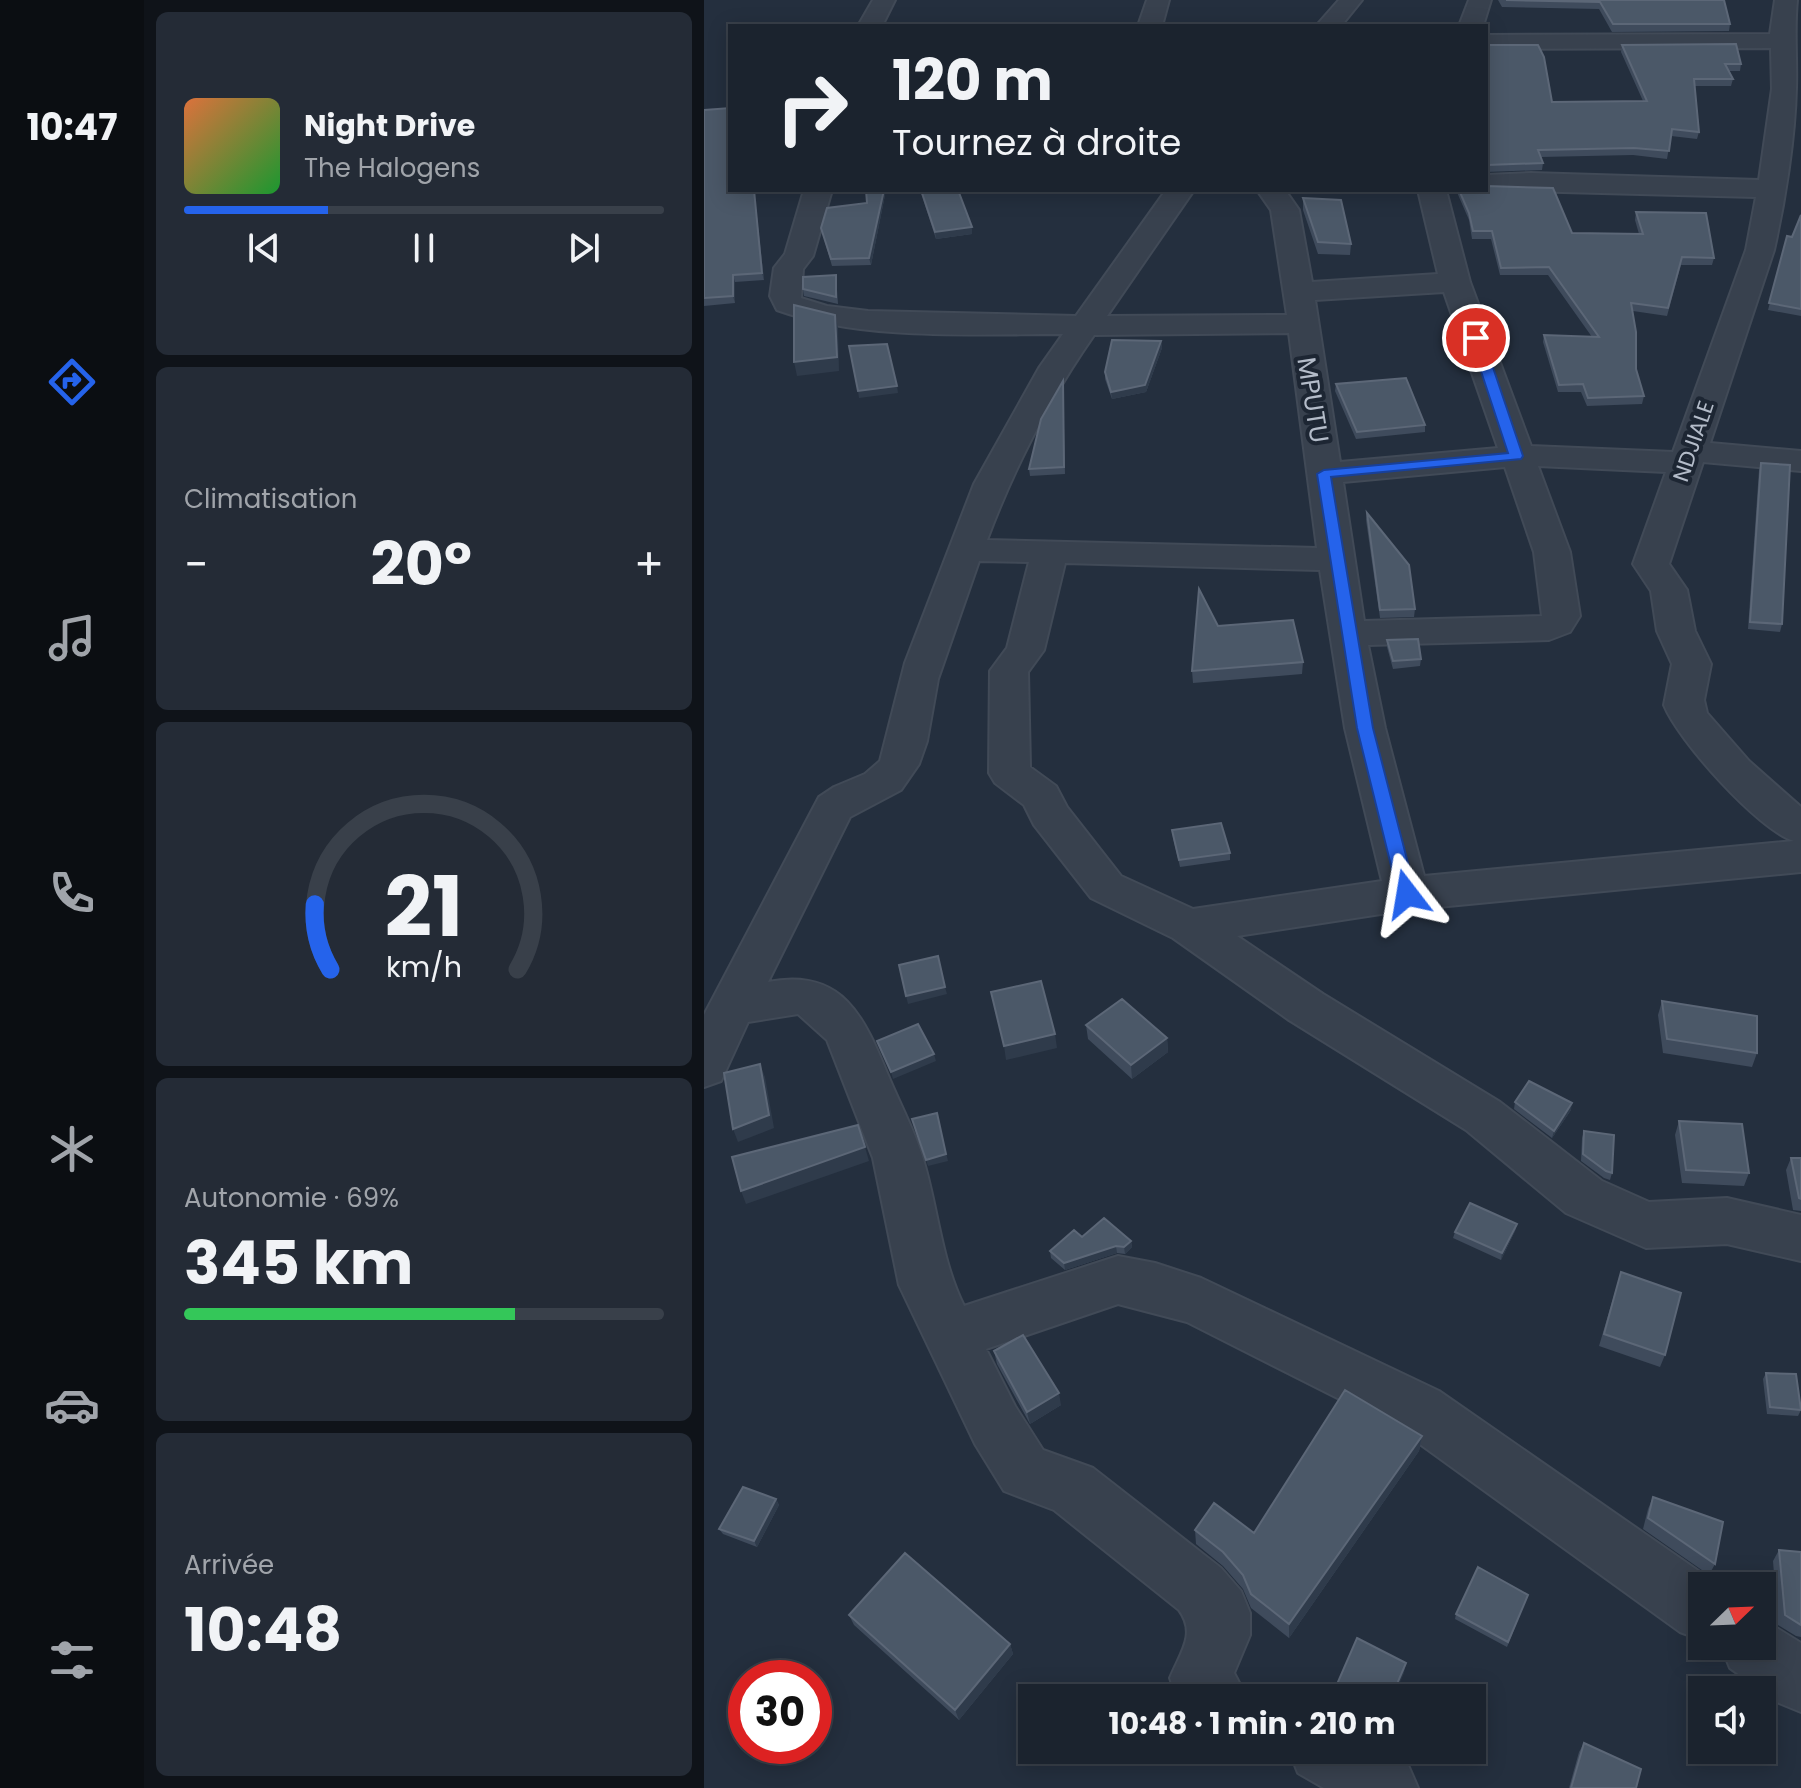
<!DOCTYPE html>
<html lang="fr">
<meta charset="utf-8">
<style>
body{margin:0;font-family:Poppins,sans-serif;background:#242b36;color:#f1f3f6;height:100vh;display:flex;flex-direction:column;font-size:30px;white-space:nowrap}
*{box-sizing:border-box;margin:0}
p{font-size:26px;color:#a0a4aa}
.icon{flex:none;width:44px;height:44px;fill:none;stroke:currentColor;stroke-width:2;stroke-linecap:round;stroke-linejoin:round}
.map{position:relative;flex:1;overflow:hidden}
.side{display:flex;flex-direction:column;gap:12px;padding:12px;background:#0f1319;width:560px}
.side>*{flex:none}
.guide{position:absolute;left:24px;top:24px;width:760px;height:168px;border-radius:0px;box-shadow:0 4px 20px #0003,0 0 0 2px #39404a;background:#1b232e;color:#f1f3f6;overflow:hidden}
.needle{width:52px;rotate:67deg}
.fabs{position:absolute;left:984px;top:1572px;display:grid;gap:16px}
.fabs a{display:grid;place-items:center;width:88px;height:88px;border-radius:0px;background:#1b232e;box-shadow:0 4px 20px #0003,0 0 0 2px #39404a;font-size:40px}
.speed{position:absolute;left:24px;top:1660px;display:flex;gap:16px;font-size:40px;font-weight:700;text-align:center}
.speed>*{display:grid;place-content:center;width:104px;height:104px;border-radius:50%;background:#1b232e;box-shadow:0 4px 20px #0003,0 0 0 2px #39404a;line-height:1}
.speed .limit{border:12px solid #d22;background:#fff;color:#111}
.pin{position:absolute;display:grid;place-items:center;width:68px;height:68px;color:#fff;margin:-34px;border:4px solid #fff;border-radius:50%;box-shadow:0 2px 8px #0007}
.me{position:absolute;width:88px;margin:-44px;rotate:346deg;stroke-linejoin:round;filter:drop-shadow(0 0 6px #0008)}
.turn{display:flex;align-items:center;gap:28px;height:168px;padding:0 32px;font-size:36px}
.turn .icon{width:104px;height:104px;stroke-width:2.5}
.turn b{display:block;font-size:56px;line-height:68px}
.big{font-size:60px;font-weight:700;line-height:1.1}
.side .card{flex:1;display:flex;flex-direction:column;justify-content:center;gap:12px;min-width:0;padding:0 28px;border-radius:12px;background:#242b36}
.side .dial{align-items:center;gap:0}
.dial svg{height:208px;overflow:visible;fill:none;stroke:#39404a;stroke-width:7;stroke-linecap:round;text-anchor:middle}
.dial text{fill:#f1f3f6;stroke:none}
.song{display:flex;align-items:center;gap:24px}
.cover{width:96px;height:96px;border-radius:12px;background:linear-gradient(135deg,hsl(20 70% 55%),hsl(130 70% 35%))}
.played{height:8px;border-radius:4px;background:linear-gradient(90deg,#2563eb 30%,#39404a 30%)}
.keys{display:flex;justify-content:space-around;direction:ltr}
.heat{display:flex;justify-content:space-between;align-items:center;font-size:44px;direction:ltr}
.charge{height:12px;border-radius:6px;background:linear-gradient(90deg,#34c759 69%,#39404a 0)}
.trip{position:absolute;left:314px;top:1684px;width:468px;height:80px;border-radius:0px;background:#1b232e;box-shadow:0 4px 20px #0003,0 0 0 2px #39404a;font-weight:700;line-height:80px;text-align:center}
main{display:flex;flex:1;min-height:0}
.tab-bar{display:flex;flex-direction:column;width:144px;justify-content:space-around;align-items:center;background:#0b0e12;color:#a0a4aa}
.tab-bar .icon{width:56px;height:56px}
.tab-bar .on{color:#2563eb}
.tab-bar b{font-size:36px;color:#f1f3f6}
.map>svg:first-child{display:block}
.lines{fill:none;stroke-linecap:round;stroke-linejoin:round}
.minor-casing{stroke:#414a57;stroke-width:4}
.minor{fill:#38414e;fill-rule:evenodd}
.wall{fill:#3f4b5c}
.shaded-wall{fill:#2f3b4b}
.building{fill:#4b5868;stroke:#5c6777;stroke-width:2}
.route{fill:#2563eb;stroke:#184099;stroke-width:2}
.labels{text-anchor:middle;stroke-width:8;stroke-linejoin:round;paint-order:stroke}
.far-street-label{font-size:22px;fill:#b4bcc9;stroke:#1d2633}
.street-label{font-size:26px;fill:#b4bcc9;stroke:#1d2633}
</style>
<main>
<nav class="tab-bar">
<b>10:47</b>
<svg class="icon on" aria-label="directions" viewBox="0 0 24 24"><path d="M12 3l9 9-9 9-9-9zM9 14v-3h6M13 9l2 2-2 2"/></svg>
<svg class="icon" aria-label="music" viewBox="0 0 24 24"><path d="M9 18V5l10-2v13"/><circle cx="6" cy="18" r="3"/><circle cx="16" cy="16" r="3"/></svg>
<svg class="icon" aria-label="phone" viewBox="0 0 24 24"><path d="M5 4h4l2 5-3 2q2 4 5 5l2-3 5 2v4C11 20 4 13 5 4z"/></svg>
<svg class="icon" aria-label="climate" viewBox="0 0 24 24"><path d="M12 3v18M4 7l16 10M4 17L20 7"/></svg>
<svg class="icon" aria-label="car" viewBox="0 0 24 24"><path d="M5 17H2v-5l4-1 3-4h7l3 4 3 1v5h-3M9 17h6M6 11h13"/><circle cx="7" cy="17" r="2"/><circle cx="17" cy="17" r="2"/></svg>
<svg class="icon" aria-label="filters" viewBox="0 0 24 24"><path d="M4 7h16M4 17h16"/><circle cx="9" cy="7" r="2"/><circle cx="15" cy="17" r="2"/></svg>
</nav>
<section class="side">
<div class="card">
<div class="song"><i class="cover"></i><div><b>Night Drive</b><p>The Halogens</p></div></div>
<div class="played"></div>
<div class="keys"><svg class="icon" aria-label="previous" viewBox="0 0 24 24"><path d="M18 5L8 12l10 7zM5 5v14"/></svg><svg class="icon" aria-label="pause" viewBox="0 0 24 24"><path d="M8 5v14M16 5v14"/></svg><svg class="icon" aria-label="next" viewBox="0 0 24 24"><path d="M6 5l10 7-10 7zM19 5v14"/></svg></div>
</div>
<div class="card"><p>Climatisation</p>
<div class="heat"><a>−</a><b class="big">20°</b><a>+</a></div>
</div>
<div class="card dial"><svg viewBox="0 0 100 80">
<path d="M14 69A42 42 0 1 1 86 69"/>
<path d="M14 69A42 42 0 0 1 8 44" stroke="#2563eb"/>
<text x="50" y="56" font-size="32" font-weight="700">21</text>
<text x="50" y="72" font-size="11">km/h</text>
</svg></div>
<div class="card"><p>Autonomie · 69%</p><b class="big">345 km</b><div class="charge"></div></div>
<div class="card"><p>Arrivée</p><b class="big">10:48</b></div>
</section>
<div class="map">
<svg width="1097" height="1788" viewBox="0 0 1097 1788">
<rect width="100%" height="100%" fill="#242f3e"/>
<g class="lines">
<g class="minor-casing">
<path id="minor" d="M 169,0 L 191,0 L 178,26 L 154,26 Z
M 443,0 L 465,0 L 458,26 L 434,26 Z
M 635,0 L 658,0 L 637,26 L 612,26 Z
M 765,0 L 787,0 L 779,26 L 755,26 Z
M 1071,0 L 1093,0 C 1090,30 1093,58 1092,88 C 1091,138 1081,201 1070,250 L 1006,443 L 1097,451 L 1097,471 L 999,462 L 965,564 L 983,590 L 991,631 L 1007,664 L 1000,700 L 1003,713 L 1045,761 L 1097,807 L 1097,872 L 703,910 L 533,936 L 619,994 L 796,1102 L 898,1181 L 945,1202 L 1023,1198 L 1097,1215 L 1097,1261 L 1023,1244 L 942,1248 L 862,1213 L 762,1130 L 585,1020 L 469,938 L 387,898 L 330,825 L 320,805 L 291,783 L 285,773 L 286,671 L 303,648 L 325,562 L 275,561 L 234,679 L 223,741 L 215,764 L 197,790 L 146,817 L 64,982 C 141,967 161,1020 186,1080 C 197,1106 211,1132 219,1159 C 234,1208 237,1260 260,1306 L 414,1256 L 451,1263 L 497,1278 L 735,1391 L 1016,1586 L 998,1586 L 998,1640 L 976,1632 L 695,1429 L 483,1322 L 414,1304 L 282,1349 L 311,1406 L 339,1450 L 389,1468 L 517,1568 L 537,1591 L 546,1613 L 546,1635 L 530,1673 L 543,1698 L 473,1698 L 466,1678 C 476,1653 493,1634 475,1610 L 350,1510 L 300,1491 L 271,1444 L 195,1285 L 169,1158 L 123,1040 L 94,1014 L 44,1022 L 17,1081 L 0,1087 L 0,1015 L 115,797 L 130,787 L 161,774 L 176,761 L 201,663 L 270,484 L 335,368 L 359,334 C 269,334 159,341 73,310 L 66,296 L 70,268 L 81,254 L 100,190 L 128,190 L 109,256 L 99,269 L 97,298 L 123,306 L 164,311 L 372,316 L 462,190 L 490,190 L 403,316 L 583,315 L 567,210 L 553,190 L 581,190 L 595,210 L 608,282 L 734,274 L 714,190 L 742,190 L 766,282 L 827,446 L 969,452 L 1042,250 L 1052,197 L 777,190 L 782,190 L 782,175 L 827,173 L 1055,180 L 1068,89 L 1067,48 L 782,49 L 782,35 L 1066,34 ZM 740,292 L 794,448 L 636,462 L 611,300 ZM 585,333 L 613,548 L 283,540 C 310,468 346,398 390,335 ZM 834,466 L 962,472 L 929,564 L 947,591 L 953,631 L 968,664 L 960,705 C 974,740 1054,830 1090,841 L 720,876 L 681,728 L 664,645 L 845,640 L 866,632 L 876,616 L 866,552 ZM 801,467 L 830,552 L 838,616 L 660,621 L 639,482 ZM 361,563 L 616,570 L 641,728 L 678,881 L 489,909 L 417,876 L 363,807 L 352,786 L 326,767 L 324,672 L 340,650 Z
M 1058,1619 L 1097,1643 L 1097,1712 L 1075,1703 L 1026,1668 L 1017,1646 L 1058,1646 Z
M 585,1750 L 678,1750 L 704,1765 L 714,1788 L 620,1788 L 594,1773 Z"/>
</g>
<use href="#minor" class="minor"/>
</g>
<path class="wall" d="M 794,0 L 1020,0 L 1026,24 L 1025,31 L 908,32 L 895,9 L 798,7 Z
M 918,45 L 1037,64 L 1036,71 L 1025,71 L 1029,79 L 1027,86 L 990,86 L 995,132 L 993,139 L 967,136 L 963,159 L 929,155 L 837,157 L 839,163 L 838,170 L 782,172 L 782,66 L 848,102 L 939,101 L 917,52 Z
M 0,110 L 50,190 L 60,280 L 31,282 L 31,303 L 0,306 Z
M 162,190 L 182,190 L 167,265 L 128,266 L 117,228 L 163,203 Z
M 216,190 L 255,190 L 255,195 L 268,234 L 232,239 Z
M 752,190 L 782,190 L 868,233 L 935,234 L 931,220 L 932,212 L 1010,258 L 1008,265 L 977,265 L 963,316 L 929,311 L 932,369 L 940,396 L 938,404 L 883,406 L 877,392 L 854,392 L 839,342 L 840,335 L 888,337 L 844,275 L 796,275 L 787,239 L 768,239 L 765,220 Z
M 599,198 L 647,244 L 646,255 L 614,254 L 599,210 Z
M 1097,215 L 1097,316 L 1064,310 L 1083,236 L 1088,237 Z
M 132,275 L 134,304 L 100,296 L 99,289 Z
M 457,341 L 458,348 L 442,392 L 408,399 L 401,379 L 401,372 Z
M 359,381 L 361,474 L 326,476 L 325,469 Z
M 632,384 L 721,425 L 721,432 L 652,439 L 631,391 Z
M 1057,463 L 1078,624 L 1076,632 L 1044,629 L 1055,470 Z
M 663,513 L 711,609 L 710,617 L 676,618 L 662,520 Z
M 514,626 L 599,662 L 598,674 L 489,683 L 488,671 Z
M 683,640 L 717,659 L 716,666 L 689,669 L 683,647 Z
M 468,830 L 526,853 L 526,860 L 476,867 L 469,838 Z
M 958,1001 L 1053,1053 L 1048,1067 L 959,1053 L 954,1015 Z
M 382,1025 L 463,1038 L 464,1052 L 428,1079 L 384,1039 Z
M 811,1102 L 867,1110 L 848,1138 L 810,1109 Z
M 975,1121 L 1045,1173 L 1040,1186 L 978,1183 L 971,1135 Z
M 880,1131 L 908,1173 L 906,1180 L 900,1178 L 877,1161 L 878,1138 Z
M 1087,1158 L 1097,1158 L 1097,1211 L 1089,1210 L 1082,1170 Z
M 813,1224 L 811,1231 L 797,1260 L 749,1238 L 751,1232 Z
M 378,1237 L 427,1241 L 428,1247 L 421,1254 L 413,1253 L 361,1270 L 347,1258 L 346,1251 Z
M 913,1285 L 961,1355 L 956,1367 L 895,1346 Z
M 290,1351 L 357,1405 L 326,1424 L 293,1364 Z
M 1062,1373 L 1097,1410 L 1094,1416 L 1063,1414 L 1059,1379 Z
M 718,1436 L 715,1451 L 585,1638 L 547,1608 L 539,1589 L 519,1566 L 492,1544 L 491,1530 L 550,1533 Z
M 949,1497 L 1011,1564 L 1005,1575 L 939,1529 L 944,1509 Z
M 72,1499 L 75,1505 L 53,1547 L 19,1534 L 15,1529 Z
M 1075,1550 L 1097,1552 L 1097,1637 L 1092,1636 L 1074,1625 L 1069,1561 Z
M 824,1595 L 803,1647 L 751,1619 L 752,1614 Z
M 145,1615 L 306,1644 L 309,1654 L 255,1720 L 150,1625 Z
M 880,1743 L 932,1788 L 865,1788 L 875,1752 Z"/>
<path class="shaded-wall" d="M 50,190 L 60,280 L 58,273 Z
M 180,190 L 182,190 L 167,265 L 165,258 Z
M 268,227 L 268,234 L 232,239 L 231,232 Z
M 29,275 L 31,282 L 31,303 L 29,296 Z
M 131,315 L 134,328 L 135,371 L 93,376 L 90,362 Z
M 457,341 L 458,348 L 442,392 L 408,399 L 407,392 Z
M 193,386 L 194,393 L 155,398 L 154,391 Z
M 241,987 L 243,994 L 204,1004 L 202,996 Z
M 351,1034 L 353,1048 L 302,1060 L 300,1046 Z
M 463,1038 L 464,1052 L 428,1079 L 427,1065 Z
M 230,1054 L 232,1061 L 189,1079 L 187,1072 Z
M 56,1064 L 61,1077 L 70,1128 L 34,1142 L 29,1129 Z
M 868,1103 L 867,1110 L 848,1138 L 850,1131 Z
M 233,1113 L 244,1161 L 224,1166 L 222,1160 Z
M 161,1147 L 165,1161 L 42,1204 L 37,1191 Z
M 813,1224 L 811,1231 L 797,1260 L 798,1253 Z
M 427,1241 L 428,1247 L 421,1254 L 420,1247 Z
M 412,1246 L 413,1253 L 361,1270 L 360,1263 Z
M 355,1393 L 357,1405 L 326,1424 L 323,1412 Z
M 718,1436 L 715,1451 L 585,1638 L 585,1624 Z
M 72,1499 L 75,1505 L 53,1547 L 50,1541 Z
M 306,1644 L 309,1654 L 255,1720 L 251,1710 Z
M 702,1663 L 700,1673 L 689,1698 L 687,1698 Z"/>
<path class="building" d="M 802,0 L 1020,0 L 1026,24 L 909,24 L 896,2 Z
M 1032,44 L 1037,64 L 1021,64 L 1029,79 L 990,79 L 995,132 L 968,129 L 965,151 L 930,148 L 834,150 L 839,163 L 783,165 L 782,168 L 782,67 L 784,45 L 834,45 L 840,57 L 848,102 L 943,101 L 918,45 Z
M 26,108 L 26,190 L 50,190 L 58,273 L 29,275 L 29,296 L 0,298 L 0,110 Z
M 782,186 L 849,188 L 868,233 L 939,234 L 932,212 L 1002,213 L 1010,258 L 978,257 L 964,308 L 927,303 L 932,332 L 932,369 L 940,396 L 884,398 L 879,384 L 855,385 L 840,335 L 895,337 L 845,267 L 797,268 L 788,231 L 769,231 L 765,213 L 755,190 L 782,190 Z
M 162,190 L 180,190 L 165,258 L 127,259 L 117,228 L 123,208 L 163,203 Z
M 217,190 L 254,190 L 268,227 L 231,232 Z
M 599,198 L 637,200 L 647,244 L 614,242 Z
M 1097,215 L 1097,309 L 1065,303 L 1083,236 L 1088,237 Z
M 132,275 L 132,297 L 99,289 L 99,277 Z
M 90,305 L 131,315 L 133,357 L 90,362 Z
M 408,340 L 457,341 L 441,385 L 407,392 L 401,372 Z
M 183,344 L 193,386 L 154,391 L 145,346 Z
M 702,378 L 721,425 L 653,432 L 632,384 Z
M 359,381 L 360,467 L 325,469 L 337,419 Z
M 1057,463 L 1086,465 L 1078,624 L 1046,622 Z
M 663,513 L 705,565 L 711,609 L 676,610 Z
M 495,589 L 514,626 L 589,620 L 599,662 L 488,671 Z
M 714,639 L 717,659 L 689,661 L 683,640 Z
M 517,823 L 526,853 L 475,860 L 468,830 Z
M 234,956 L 241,987 L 202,996 L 195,965 Z
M 337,981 L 351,1034 L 300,1046 L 287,992 Z
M 418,999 L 463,1038 L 427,1065 L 382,1025 Z
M 958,1001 L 1053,1016 L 1053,1053 L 963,1039 Z
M 214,1024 L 230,1054 L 187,1072 L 173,1041 Z
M 56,1064 L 65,1115 L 29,1129 L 20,1073 Z
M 825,1081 L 868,1103 L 850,1131 L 811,1102 Z
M 233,1113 L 242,1154 L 222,1160 L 208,1119 Z
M 975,1121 L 1038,1124 L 1045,1173 L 982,1170 Z
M 154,1125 L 161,1147 L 37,1191 L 28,1157 Z
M 880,1131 L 910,1135 L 908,1173 L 902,1171 L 879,1154 Z
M 1087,1158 L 1097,1158 L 1097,1199 L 1095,1198 Z
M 766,1203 L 813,1224 L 798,1253 L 751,1232 Z
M 400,1218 L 427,1241 L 420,1247 L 412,1246 L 360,1263 L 346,1251 L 370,1230 L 378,1237 Z
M 917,1272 L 977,1293 L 961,1355 L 900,1334 Z
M 319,1335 L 355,1393 L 323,1412 L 290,1351 Z
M 1062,1373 L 1092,1374 L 1097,1410 L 1066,1407 Z
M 641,1390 L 718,1436 L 585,1624 L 547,1594 L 539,1575 L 519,1552 L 491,1530 L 510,1503 L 550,1533 Z
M 39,1487 L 72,1499 L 50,1541 L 15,1529 Z
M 949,1497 L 1019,1522 L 1011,1564 L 944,1518 Z
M 1075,1550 L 1097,1552 L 1097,1625 L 1081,1615 Z
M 201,1553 L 306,1644 L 251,1710 L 145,1615 Z
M 774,1567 L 824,1595 L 804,1642 L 752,1614 Z
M 653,1638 L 702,1663 L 687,1698 L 627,1698 Z
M 880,1743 L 937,1769 L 932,1788 L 867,1788 Z"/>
<path class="route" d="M 772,335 L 779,338 L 819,456 L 817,459 L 627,477 L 669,728 L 712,894 L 703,901 L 694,894 L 653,728 L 613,474 L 620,470 L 804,453 L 766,338 Z"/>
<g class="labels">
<g class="far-street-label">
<text transform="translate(989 441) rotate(-71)" y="8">NDJIALE</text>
</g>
<g class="street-label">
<text transform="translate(609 400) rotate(81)" y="9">MPUTU</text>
</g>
</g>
</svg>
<div class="fabs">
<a><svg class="needle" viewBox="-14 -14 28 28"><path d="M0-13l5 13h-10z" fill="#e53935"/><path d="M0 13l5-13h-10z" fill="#a0a4aa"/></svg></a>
<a><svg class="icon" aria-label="sound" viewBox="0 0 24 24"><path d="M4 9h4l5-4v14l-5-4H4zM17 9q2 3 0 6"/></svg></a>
</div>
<div class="speed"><div class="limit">30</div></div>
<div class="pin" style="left:772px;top:338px;background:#d93025"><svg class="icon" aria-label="arrive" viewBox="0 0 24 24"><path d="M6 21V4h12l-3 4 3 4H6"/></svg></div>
<svg class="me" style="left:703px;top:894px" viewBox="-20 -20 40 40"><path d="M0-17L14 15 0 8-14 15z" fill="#2563eb" stroke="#fff" stroke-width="4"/></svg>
<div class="trip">10:48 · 1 min · 210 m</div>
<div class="guide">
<div class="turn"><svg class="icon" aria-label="right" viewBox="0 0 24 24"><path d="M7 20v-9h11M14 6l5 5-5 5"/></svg><div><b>120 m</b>Tournez à droite</div></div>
</div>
</div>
</main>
